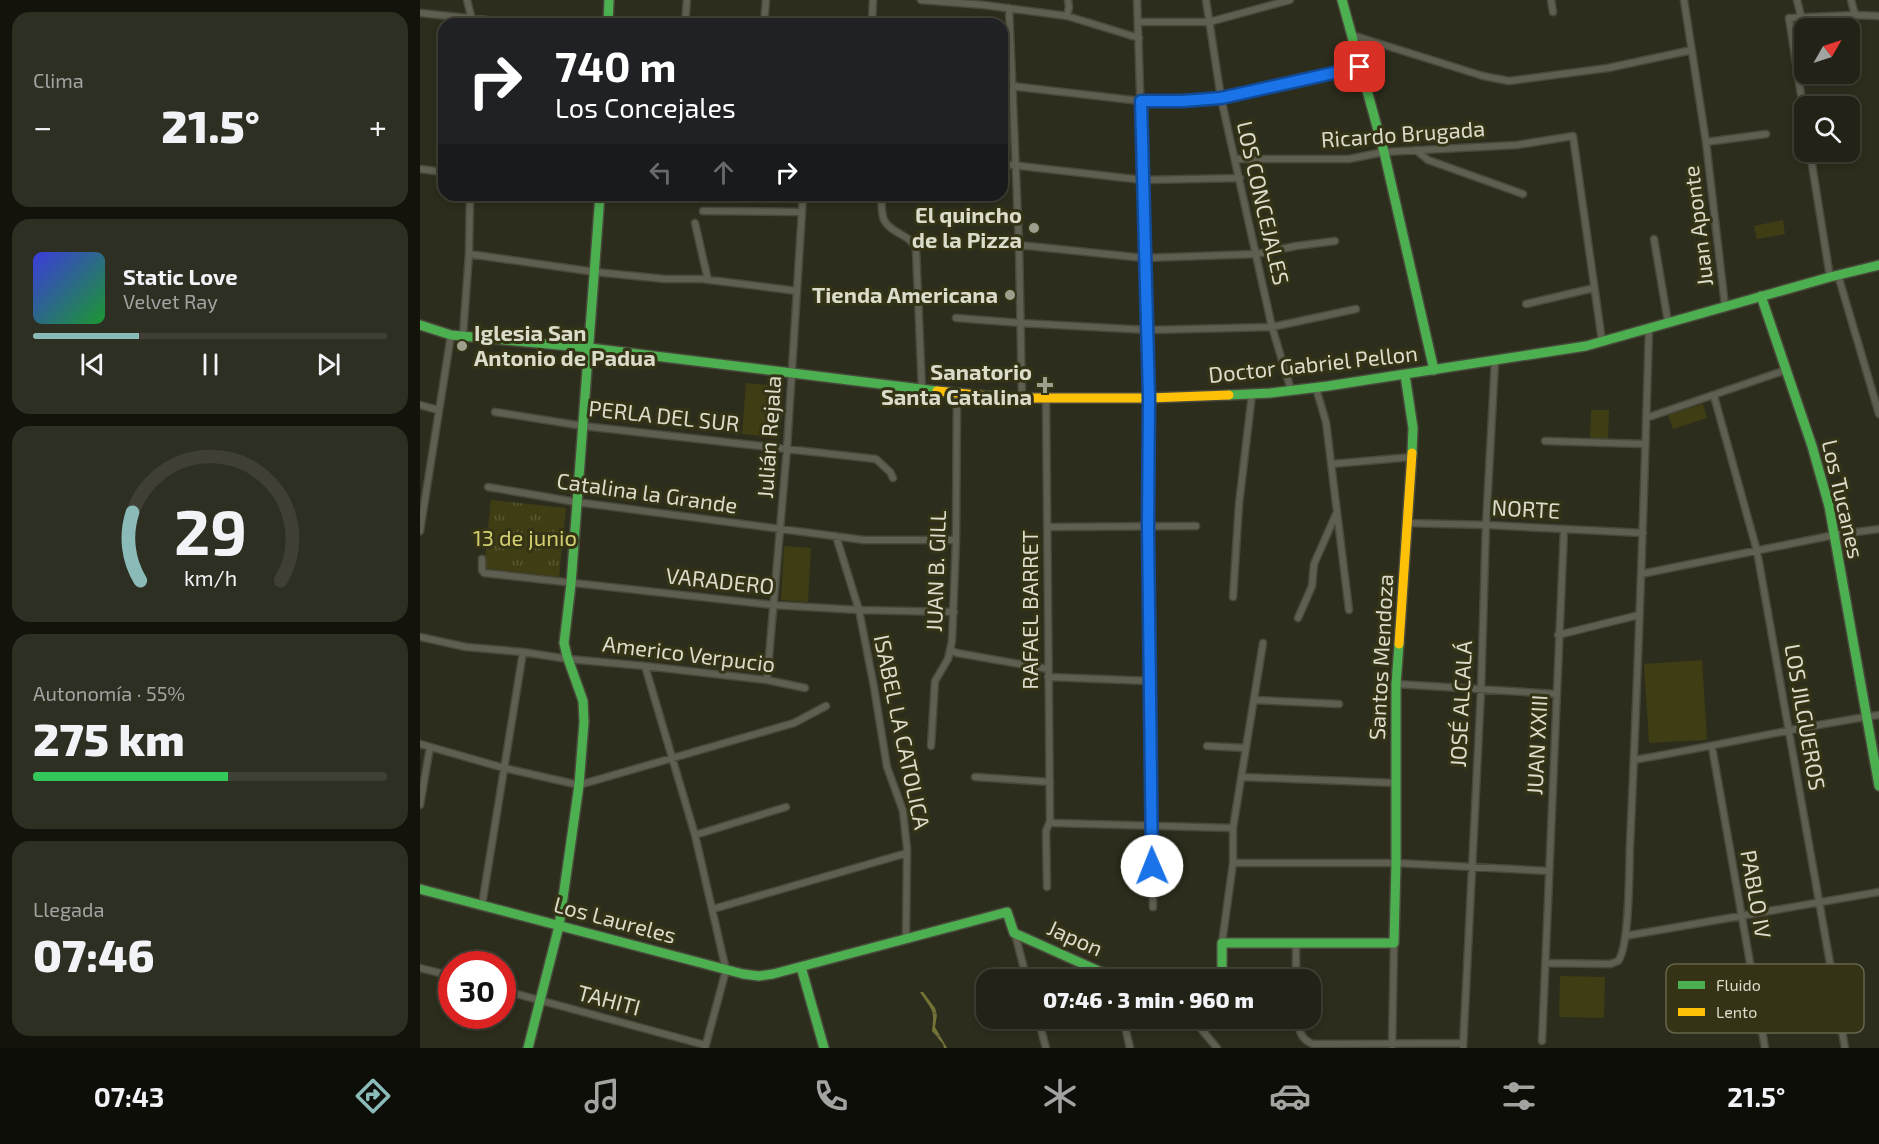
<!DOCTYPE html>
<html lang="es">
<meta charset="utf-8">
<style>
body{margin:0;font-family:"Exo 2",sans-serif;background:#2e2f23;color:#f1f3f6;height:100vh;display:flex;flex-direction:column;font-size:22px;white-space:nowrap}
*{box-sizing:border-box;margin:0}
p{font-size:20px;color:#a2a4a1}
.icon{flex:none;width:33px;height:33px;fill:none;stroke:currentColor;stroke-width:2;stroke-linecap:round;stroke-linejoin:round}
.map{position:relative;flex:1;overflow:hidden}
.details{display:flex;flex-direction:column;gap:12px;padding:12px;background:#13130c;width:420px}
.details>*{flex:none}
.hud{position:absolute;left:18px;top:18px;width:570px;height:183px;border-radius:18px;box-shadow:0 3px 9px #0003,0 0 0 2px #3f3f35;background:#202124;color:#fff;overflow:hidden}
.needle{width:39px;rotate:51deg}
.tools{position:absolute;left:1374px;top:18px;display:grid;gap:12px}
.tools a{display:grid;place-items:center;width:66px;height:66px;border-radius:12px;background:#222216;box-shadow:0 3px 9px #0003,0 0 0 2px #3f3f35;font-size:30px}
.speed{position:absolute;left:18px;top:951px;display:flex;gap:12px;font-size:30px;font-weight:700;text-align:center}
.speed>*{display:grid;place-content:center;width:78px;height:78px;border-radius:50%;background:#222216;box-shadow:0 3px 9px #0003,0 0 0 2px #3f3f35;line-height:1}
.speed .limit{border:9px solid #d22;background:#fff;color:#111}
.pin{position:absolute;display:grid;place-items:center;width:51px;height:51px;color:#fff;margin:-26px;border-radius:12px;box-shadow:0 3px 9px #0006}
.me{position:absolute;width:66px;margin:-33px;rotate:359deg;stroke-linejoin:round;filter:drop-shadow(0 0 4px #0008)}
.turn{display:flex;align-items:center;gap:21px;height:126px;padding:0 18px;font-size:27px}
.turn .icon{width:78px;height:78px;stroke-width:2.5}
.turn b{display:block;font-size:42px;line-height:51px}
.lanes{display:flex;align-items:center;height:57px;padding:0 18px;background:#0003;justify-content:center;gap:30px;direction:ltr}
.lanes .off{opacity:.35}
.big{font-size:45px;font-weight:800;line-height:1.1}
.details .card{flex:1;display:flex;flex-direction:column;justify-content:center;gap:9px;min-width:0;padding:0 21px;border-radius:18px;background:#2e2f23}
.details .dial{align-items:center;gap:0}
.dial svg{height:156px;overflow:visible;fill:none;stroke:#3f3f35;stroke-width:7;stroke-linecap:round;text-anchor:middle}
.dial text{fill:#f1f3f6;stroke:none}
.song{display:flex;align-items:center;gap:18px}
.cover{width:72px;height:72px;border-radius:9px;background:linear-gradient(135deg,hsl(240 70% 55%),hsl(130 70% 35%))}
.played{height:6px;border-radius:3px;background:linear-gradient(90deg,#8bbbb9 30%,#3f3f35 30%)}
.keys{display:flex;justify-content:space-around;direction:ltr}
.heat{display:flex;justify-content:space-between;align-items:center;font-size:33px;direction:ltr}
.charge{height:9px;border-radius:4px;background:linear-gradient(90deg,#34c759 55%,#3f3f35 0)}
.trip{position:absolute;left:556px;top:969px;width:345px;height:60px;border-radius:18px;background:#222216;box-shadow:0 3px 9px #0003,0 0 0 2px #3f3f35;font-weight:800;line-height:60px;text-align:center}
.menu{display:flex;height:96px;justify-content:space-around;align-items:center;background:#0e0e09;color:#a2a4a1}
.menu .icon{width:42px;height:42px}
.menu .active{color:#8bbbb9}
.menu b{font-size:27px;color:#f1f3f6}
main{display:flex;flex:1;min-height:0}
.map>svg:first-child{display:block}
.grass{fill:url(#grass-tufts)}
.pitch{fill:#3f3d13}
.water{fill:url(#water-ripples)}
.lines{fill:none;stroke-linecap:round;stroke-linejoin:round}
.street-casing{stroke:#49493b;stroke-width:9}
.fast-casing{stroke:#49493b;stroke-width:12}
.slow-casing{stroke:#49493b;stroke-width:12}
.street{stroke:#5e5e51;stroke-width:6}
.fast{stroke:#4caf50;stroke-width:9}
.slow{stroke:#ffc107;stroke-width:9}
.route-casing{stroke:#114b97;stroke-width:15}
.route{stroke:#1a73e8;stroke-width:10}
.poi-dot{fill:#9f9f8e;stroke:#343316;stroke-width:2}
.labels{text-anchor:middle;stroke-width:6;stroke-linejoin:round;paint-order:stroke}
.street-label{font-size:22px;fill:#dcdccb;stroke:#343316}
.poi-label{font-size:22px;font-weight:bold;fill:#dcdccb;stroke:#343316;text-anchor:end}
.park-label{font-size:22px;fill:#d3cf70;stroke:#343316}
.key{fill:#343316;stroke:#66664c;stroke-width:1.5}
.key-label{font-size:16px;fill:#dcdccb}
</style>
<main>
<section class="details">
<div class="card"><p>Clima</p>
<div class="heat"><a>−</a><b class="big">21.5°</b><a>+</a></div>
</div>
<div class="card">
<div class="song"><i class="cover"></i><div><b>Static Love</b><p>Velvet Ray</p></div></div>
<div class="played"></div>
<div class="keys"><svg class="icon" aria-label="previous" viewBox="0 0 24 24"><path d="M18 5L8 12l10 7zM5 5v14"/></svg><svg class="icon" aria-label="pause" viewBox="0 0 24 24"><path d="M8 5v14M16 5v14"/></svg><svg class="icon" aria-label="next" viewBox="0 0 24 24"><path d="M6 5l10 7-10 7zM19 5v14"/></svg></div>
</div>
<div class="card dial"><svg viewBox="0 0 100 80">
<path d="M14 69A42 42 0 1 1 86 69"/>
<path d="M14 69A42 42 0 0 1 10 34" stroke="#8bbbb9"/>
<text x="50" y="56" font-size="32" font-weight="700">29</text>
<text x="50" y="72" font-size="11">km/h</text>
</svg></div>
<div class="card"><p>Autonomía · 55%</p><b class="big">275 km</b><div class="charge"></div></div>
<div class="card"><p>Llegada</p><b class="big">07:46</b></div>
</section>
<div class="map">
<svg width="1459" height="1048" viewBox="0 0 1459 1048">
<defs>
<pattern id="grass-tufts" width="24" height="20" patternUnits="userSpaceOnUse" patternTransform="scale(1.5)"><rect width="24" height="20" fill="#3f3d13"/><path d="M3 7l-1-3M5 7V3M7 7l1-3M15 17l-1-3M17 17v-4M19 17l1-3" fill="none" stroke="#5a5834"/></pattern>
<pattern id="water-ripples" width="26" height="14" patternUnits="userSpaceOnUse" patternTransform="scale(1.5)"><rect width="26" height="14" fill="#757336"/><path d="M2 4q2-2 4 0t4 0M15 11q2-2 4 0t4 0" fill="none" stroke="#5e5d39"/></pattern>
</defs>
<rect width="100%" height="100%" fill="#2d2d1d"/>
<path class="grass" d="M 71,500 L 146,508 L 139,577 L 64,568 Z"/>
<path class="pitch" d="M 1363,220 L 1365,234 L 1337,239 L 1334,226 Z
M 326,383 L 359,386 L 355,437 L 322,434 Z
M 1283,404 L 1287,418 L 1253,429 L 1248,415 Z
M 1171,410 L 1189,410 L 1188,439 L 1170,438 Z
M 364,546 L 391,548 L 388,602 L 361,600 Z
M 1282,660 L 1287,740 L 1229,743 L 1224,664 Z
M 1140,976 L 1185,977 L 1184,1018 L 1139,1017 Z"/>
<path class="water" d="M 500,992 L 503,992 L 515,1008 L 517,1015 L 515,1027 L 527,1048 L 524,1048 L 523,1044 L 512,1031 C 515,1008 512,1011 500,992 Z"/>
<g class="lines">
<g class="street-casing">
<path id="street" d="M 47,0 L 53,24
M 501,0 L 564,5 L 647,16 L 719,38
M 717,0 L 728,330 L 728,527 L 733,907
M 786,0 L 801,98 L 852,327 L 871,390
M 1131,0 L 1133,12
M 1264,0 L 1286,142 L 1305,306
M 1377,0 L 1381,16
M 1431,0 L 1435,15
M 589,8 L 599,245 L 602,398
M 0,13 L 105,24
M 647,16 L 649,7 L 648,0
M 719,22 L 789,22 L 870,0
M 265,24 L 267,0
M 344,24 L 346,0
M 452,24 L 453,0
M 932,35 L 1063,76 L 1089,81 L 1188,68 L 1272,50
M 582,85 L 721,101 L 763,101 L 801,98 L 940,67
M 1384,114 L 1369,18 L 1435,15 L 1459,16
M 1286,142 L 1346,134
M 996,150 L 1008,160 L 1103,194
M 1390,152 L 1410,277
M 815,159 L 929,159 L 964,152 L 1097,145 L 1153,136 L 1182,341
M 582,164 L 723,180 L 820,178
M 0,169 L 24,172
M 221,195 L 240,197
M 461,195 C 462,203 461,213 464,220 C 471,234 491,234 496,249 L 502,390
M 283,211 L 382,212
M 275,223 L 288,280
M 1234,239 L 1248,322
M 599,245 L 724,258 L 837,254 L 876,246 L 915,241
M 49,254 L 175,272 L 245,279 L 282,279 L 377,291
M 1418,275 L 1459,414
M 1106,304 L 1174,288
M 536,318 L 600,323 L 728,330 L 852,327 L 936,309
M 43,335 L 49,254 L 50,195
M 896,388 L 906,422 L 929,610
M 1294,396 L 1337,551 L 1425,1048
M 626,398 L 630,821 L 626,831 L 627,887
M 0,405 L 18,410
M 75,412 L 163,426 L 456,459 L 470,472 L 473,478
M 1226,418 L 1366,370
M 1125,441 L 1225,444
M 911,464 L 992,457
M 68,487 L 156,502 L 444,540 L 536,540
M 987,523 L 1066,525 L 1223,533
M 628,527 L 776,526
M 0,531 L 31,335
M 416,536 L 439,610 L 454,687 L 467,767 L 483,811 L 487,849 L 486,938
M 62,559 L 62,570 L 64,573 L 353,605 L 439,610 L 534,612
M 1221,574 L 1414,535 L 1459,529
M 813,597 L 819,504 L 832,394
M 878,618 L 892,586 L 894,564 L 916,514
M 1138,635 L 1219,615
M 0,637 L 46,647 L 103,652 L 148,659 L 225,666 L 347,680 L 385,688
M 530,650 L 537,653 L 628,669
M 225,666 L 275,835 L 306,970 L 285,1048
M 628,677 L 731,681
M 347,680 L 367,448 L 383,195
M 976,684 L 1137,694
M 834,700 L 919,704
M 0,744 L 84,768 L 159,785 L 374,723 L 406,706
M 511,746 L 515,681 L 528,659 L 532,641 L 536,540 L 537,393
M 787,746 L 826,748
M 1292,747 L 1345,1048
M 1214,760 C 1296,746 1377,727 1459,715
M 555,777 L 630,782
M 822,777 L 976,783
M 0,805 L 10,747
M 630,821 L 634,823 L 813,828
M 275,835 L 366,807
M 813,863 L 976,863 L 1129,871
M 62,905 L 103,652
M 293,909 L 487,853
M 595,934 L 607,980
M 1205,936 L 1459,892
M 802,943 L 813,863 L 813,828 L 843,643
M 1126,963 L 1190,964 L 1198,961 C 1210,947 1209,866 1210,845 C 1218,672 1224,500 1229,328
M 0,968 L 32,976
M 876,980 L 876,942
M 82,990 L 285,1045
M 618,1018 L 626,1048
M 703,1018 L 710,1048
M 772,1018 L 797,1048
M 876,1018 C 879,1030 881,1040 893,1044 L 1043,1043
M 1122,1041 L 1144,529
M 972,1048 L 974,943
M 1043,1048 L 1061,690 L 1066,525 L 1075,361"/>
</g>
<g class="fast-casing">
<path id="fast" d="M 922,0 L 964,152 L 1014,370
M 188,24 L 189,0
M 1341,296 L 1392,446 L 1409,506 L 1459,786
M 0,325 L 31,335 L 170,348 L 517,391
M 985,375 L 993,428 L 992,453
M 809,395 L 850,393 L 908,386 L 1166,346 L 1410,277 L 1459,265
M 0,889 L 323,974 L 339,976 L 353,974 L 587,912 L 594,933 L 699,980
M 381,967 L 404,1048
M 802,980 L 802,943 L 974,943 L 976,863 L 976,684 L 979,644
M 108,1048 L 139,926 L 159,785 L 164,722 L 163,701 L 147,656 L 144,643 L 151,584 L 180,195"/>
</g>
<g class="slow-casing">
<path id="slow" d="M 517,391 L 587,398 L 729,398 L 809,395
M 979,644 L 992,453"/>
</g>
<use href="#street" class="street"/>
<use href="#fast" class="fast"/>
<use href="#slow" class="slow"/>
</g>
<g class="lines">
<g class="route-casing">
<path id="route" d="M 732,866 L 728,527 L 729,398 L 721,101 L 763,101 L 801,98 L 940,67"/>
</g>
<use href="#route" class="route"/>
</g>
<g class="poi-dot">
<circle cx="614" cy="228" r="6"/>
<circle cx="590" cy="295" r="6"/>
<circle cx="42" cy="346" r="6"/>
<path d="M622 376h6v6h6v6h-6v6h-6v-6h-6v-6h6z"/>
</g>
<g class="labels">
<g class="street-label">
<text transform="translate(983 134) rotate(-4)" y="8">Ricardo Brugada</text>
<text transform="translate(843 203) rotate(77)" y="8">LOS CONCEJALES</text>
<text transform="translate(1278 226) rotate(-97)" y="8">Juan Aponte</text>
<text transform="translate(893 364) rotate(-6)" y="8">Doctor Gabriel Pellon</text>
<text transform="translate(244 416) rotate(6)" y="8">PERLA DEL SUR</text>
<text transform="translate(349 437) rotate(-86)" y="8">Julián Rejala</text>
<text transform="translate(227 493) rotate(8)" y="8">Catalina la Grande</text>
<text transform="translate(1423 499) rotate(77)" y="8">Los Tucanes</text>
<text transform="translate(1106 509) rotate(3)" y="8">NORTE</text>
<text transform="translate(516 571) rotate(-88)" y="8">JUAN B. GILL</text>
<text transform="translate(300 581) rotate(6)" y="8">VARADERO</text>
<text transform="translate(610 610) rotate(-90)" y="8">RAFAEL BARRET</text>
<text transform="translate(269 654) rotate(7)" y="8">Americo Verpucio</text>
<text transform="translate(961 657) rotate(-87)" y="8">Santos Mendoza</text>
<text transform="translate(1041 704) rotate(-87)" y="8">JOSÉ ALCALÁ</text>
<text transform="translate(1385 717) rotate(80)" y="8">LOS JILGUEROS</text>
<text transform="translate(482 732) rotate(78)" y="8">ISABEL LA CATOLICA</text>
<text transform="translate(1117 745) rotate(-87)" y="8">JUAN XXIII</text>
<text transform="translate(1336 894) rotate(80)" y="8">PABLO IV</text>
<text transform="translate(195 920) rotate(15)" y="8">Los Laureles</text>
<text transform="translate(655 938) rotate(24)" y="8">Japon</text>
<text transform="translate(189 1000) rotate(15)" y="8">TAHITI</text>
</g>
<g class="poi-label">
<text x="602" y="223">El quincho<tspan x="602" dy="25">de la Pizza</tspan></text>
<text x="578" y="303">Tienda Americana</text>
<text x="54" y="341" text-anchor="start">Iglesia San<tspan x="54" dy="25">Antonio de Padua</tspan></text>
<text x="612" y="380">Sanatorio<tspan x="612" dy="25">Santa Catalina</tspan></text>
</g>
<g class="park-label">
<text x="105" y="546">13 de junio</text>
</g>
</g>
<rect x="1246" y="964" width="198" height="69" rx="9" class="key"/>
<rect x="1258" y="981" width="27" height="8" fill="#4caf50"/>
<rect x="1258" y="1008" width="27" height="8" fill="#ffc107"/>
<g class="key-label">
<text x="1296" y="991">Fluido</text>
<text x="1296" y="1018">Lento</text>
</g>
</svg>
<div class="tools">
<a><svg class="needle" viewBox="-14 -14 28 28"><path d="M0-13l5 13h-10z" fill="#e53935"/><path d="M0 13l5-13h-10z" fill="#a2a4a1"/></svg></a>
<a><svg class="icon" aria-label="search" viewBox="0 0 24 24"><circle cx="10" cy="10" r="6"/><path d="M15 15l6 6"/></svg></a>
</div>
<div class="speed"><div class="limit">30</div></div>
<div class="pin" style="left:940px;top:67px;background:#d93025"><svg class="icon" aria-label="arrive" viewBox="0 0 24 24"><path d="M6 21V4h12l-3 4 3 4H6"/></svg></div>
<svg class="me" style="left:732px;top:866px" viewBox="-20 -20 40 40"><circle r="19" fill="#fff"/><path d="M0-13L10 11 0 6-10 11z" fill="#1a73e8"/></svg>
<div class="trip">07:46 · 3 min · 960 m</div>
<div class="hud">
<div class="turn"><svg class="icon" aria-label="right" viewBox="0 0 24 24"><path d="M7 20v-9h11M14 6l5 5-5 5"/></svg><div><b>740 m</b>Los Concejales</div></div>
<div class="lanes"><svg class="icon off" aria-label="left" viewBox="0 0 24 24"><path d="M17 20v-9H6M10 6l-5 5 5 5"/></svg><svg class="icon off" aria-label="ahead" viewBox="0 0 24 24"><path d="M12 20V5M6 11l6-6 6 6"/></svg><svg class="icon" aria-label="right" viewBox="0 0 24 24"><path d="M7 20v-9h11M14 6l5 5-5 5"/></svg></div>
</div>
</div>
</main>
<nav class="menu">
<b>07:43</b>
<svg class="icon active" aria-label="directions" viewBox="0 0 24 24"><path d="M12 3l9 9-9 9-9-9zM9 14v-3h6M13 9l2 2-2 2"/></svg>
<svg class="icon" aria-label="music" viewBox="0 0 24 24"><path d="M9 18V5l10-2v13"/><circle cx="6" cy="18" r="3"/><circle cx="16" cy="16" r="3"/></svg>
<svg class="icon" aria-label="phone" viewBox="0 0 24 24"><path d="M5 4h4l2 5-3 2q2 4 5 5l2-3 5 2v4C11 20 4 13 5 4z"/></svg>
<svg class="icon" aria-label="climate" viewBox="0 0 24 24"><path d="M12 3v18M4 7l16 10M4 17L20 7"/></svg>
<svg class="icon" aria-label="car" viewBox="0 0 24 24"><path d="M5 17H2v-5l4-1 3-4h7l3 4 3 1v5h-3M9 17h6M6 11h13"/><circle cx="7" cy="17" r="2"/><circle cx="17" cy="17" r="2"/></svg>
<svg class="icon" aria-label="filters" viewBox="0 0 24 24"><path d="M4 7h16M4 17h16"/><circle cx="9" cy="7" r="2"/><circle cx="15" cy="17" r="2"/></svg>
<b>21.5°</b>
</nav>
